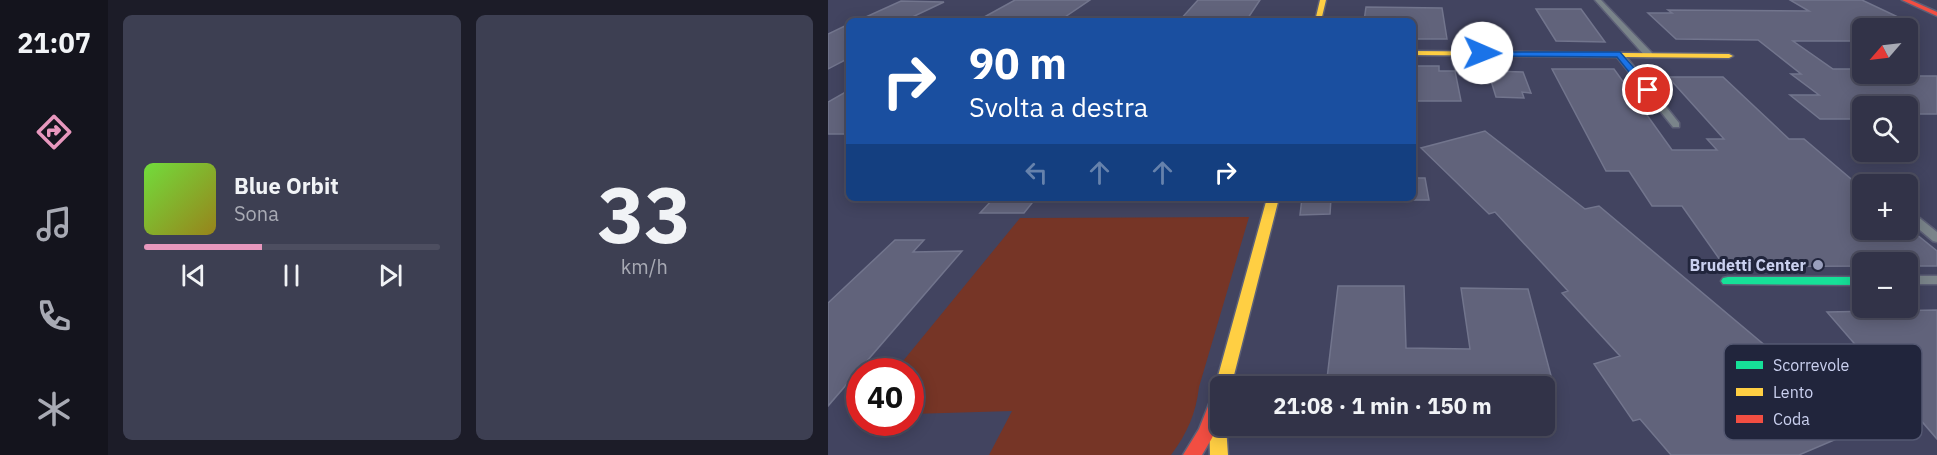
<!DOCTYPE html>
<html lang="it">
<meta charset="utf-8">
<style>
body{margin:0;font-family:"IBM Plex Sans",sans-serif;background:#3d3f52;color:#f1f3f6;height:100vh;display:flex;flex-direction:column;font-size:22px;white-space:nowrap}
*{box-sizing:border-box;margin:0}
p{font-size:20px;color:#a8aab4}
.icon{flex:none;width:33px;height:33px;fill:none;stroke:currentColor;stroke-width:2;stroke-linecap:round;stroke-linejoin:round}
.map{position:relative;flex:1;overflow:hidden}
.panel{display:flex;flex-direction:column;gap:15px;padding:15px;background:#1c1c28;width:720px}
.panel>*{flex:none}
.banner{position:absolute;left:18px;top:18px;width:570px;height:183px;border-radius:9px;box-shadow:0 3px 15px #0003,0 0 0 2px #4d4e60;background:#1a4fa0;color:#fff;overflow:hidden}
.needle{width:39px;rotate:242deg}
.buttons{position:absolute;left:1024px;top:18px;display:grid;gap:12px}
.buttons a{display:grid;place-items:center;width:66px;height:66px;border-radius:9px;background:#323348;box-shadow:0 3px 15px #0003,0 0 0 2px #4d4e60;font-size:30px}
.speed{position:absolute;left:18px;top:358px;display:flex;gap:12px;font-size:30px;font-weight:700;text-align:center}
.speed>*{display:grid;place-content:center;width:78px;height:78px;border-radius:50%;background:#323348;box-shadow:0 3px 15px #0003,0 0 0 2px #4d4e60;line-height:1}
.speed .limit{border:9px solid #d22;background:#fff;color:#111}
.pin{position:absolute;display:grid;place-items:center;width:51px;height:51px;color:#fff;margin:-26px;border:3px solid #fff;border-radius:50%;box-shadow:0 2px 6px #0007}
.me{position:absolute;width:66px;margin:-33px;rotate:91deg;stroke-linejoin:round;filter:drop-shadow(0 0 4px #0008)}
.turn{display:flex;align-items:center;gap:21px;height:126px;padding:0 24px;font-size:27px}
.turn .icon{width:78px;height:78px;stroke-width:2.5}
.turn b{display:block;font-size:42px;line-height:51px}
.lanes{display:flex;align-items:center;height:57px;padding:0 24px;background:#0003;justify-content:center;gap:30px;direction:ltr}
.lanes .off{opacity:.35}
.panel .card{flex:1;display:flex;flex-direction:column;justify-content:center;gap:9px;min-width:0;padding:0 21px;border-radius:9px;background:#3d3f52}
.panel .dial{align-items:center;gap:0}
.dial b{font-size:78px;line-height:1}
.song{display:flex;align-items:center;gap:18px}
.cover{width:72px;height:72px;border-radius:9px;background:linear-gradient(135deg,hsl(100 70% 55%),hsl(50 70% 35%))}
.played{height:6px;border-radius:3px;background:linear-gradient(90deg,#e797bd 40%,#4d4e60 40%)}
.keys{display:flex;justify-content:space-around;direction:ltr}
.panel .tiles{flex:1;display:grid;gap:15px;grid-template-columns:repeat(2,1fr)}
.trip{position:absolute;left:382px;top:376px;width:345px;height:60px;border-radius:9px;background:#323348;box-shadow:0 3px 15px #0003,0 0 0 2px #4d4e60;font-weight:700;line-height:60px;text-align:center}
main{display:flex;flex:1;min-height:0}
.dock{display:flex;flex-direction:column;width:108px;justify-content:space-around;align-items:center;background:#14141d;color:#a8aab4}
.dock .icon{width:42px;height:42px}
.dock .on{color:#e797bd}
.dock b{font-size:27px;color:#f1f3f6}
.map>svg:first-child{display:block}
.green{fill:#763526}
.building{fill:#61637b;stroke:#72758d;stroke-width:1.5}
.lines{fill:none;stroke-linecap:round;stroke-linejoin:round}
.street-casing{stroke:#5d6077;stroke-width:3}
.fast-casing{stroke:#5d6077;stroke-width:3}
.slow-casing{stroke:#5d6077;stroke-width:3}
.jam-casing{stroke:#5d6077;stroke-width:3}
.street{fill:#7a848a;fill-rule:evenodd}
.fast{fill:#16e098;fill-rule:evenodd}
.slow{fill:#ffcf43;fill-rule:evenodd}
.jam{fill:#f24e42;fill-rule:evenodd}
.route{fill:#1a73e8;stroke:#114b97;stroke-width:1.5}
.poi-dot{fill:#9a9fbd;stroke:#21253c;stroke-width:2}
.labels{text-anchor:middle;stroke-width:6;stroke-linejoin:round;paint-order:stroke}
.poi-label{font-size:16px;font-weight:bold;fill:#cad0ef;stroke:#21253c;text-anchor:end}
.key{fill:#21253c;stroke:#545872;stroke-width:1.5}
.key-label{font-size:16px;fill:#cad0ef}
</style>
<main>
<nav class="dock">
<b>21:07</b>
<svg class="icon on" aria-label="directions" viewBox="0 0 24 24"><path d="M12 3l9 9-9 9-9-9zM9 14v-3h6M13 9l2 2-2 2"/></svg>
<svg class="icon" aria-label="music" viewBox="0 0 24 24"><path d="M9 18V5l10-2v13"/><circle cx="6" cy="18" r="3"/><circle cx="16" cy="16" r="3"/></svg>
<svg class="icon" aria-label="phone" viewBox="0 0 24 24"><path d="M5 4h4l2 5-3 2q2 4 5 5l2-3 5 2v4C11 20 4 13 5 4z"/></svg>
<svg class="icon" aria-label="climate" viewBox="0 0 24 24"><path d="M12 3v18M4 7l16 10M4 17L20 7"/></svg>
</nav>
<section class="panel">
<div class="tiles">
<div class="card">
<div class="song"><i class="cover"></i><div><b>Blue Orbit</b><p>Sona</p></div></div>
<div class="played"></div>
<div class="keys"><svg class="icon" aria-label="previous" viewBox="0 0 24 24"><path d="M18 5L8 12l10 7zM5 5v14"/></svg><svg class="icon" aria-label="pause" viewBox="0 0 24 24"><path d="M8 5v14M16 5v14"/></svg><svg class="icon" aria-label="next" viewBox="0 0 24 24"><path d="M6 5l10 7-10 7zM19 5v14"/></svg></div>
</div>
<div class="card dial"><b>33</b><p>km/h</p></div>
</div>
</section>
<div class="map">
<svg width="1109" height="455" viewBox="0 0 1109 455">
<rect width="100%" height="100%" fill="#424460"/>
<path class="green" d="M 421,217 L 371,387 C 368,413 359,434 343,455 L 161,455 L 184,411 L 83,414 L 82,372 L 66,372 L 192,218 Z"/>
<path class="building" d="M 187,0 L 262,0 L 231,21 L 149,21 Z
M 370,0 L 432,0 L 418,21 L 351,21 Z
M 962,0 L 1034,0 L 1072,18 L 1043,18 L 1063,28 L 1035,28 L 1035,41 L 965,41 L 1005,69 L 1035,69 L 1035,74 L 1055,76 L 1109,76 L 1109,114 L 1080,114 L 1080,106 L 1035,106 L 1035,119 L 992,119 L 962,95 L 991,95 L 963,74 L 973,74 L 930,40 L 848,39 L 820,13 L 844,13 L 840,10 L 981,11 Z
M 73,1 L 116,2 L 76,21 L 29,21 Z
M 538,7 L 614,8 L 619,39 L 585,39 L 585,21 L 536,21 Z
M 708,9 L 753,9 L 777,42 L 728,41 Z
M 21,24 L 21,58 L 0,69 L 0,34 Z
M 585,66 L 611,66 L 611,71 L 627,71 L 633,101 L 585,101 Z
M 724,69 L 786,69 L 844,150 L 889,150 L 879,139 L 896,139 L 840,77 L 895,77 L 961,139 L 976,139 L 1035,189 L 1035,230 L 1083,230 L 1109,251 L 1109,266 L 1080,266 L 1080,262 L 1035,262 L 1035,266 L 897,267 L 854,206 L 824,206 L 801,171 L 778,171 Z
M 660,71 L 695,72 L 703,93 L 694,92 L 696,98 L 668,97 Z
M 21,90 L 21,134 L 0,134 L 0,102 Z
M 657,131 L 757,209 L 771,206 L 952,358 L 948,359 L 1032,429 L 971,455 L 843,455 L 812,419 L 805,421 L 766,364 L 792,356 L 734,293 L 740,291 L 667,212 L 661,214 L 593,148 Z
M 585,178 L 597,178 L 601,200 L 585,200 Z
M 166,198 L 208,198 L 196,213 L 152,213 Z
M 474,198 L 503,198 L 502,214 L 472,215 Z
M 67,240 L 96,240 L 85,252 L 134,251 L 0,406 L 0,303 Z
M 510,286 L 576,286 L 578,348 L 642,349 L 633,288 L 700,289 L 726,387 L 498,387 Z
M 1109,310 L 1109,439 L 999,312 Z"/>
<g class="lines">
<g class="street-casing">
<path id="street" d="M 767,0 L 773,0 L 824,53 L 824,57 L 818,57 Z
M 789,53 L 795,53 L 851,123 L 851,127 L 845,127 L 789,57 Z
M 1080,211 L 1084,212 L 1109,232 L 1109,242 L 1105,241 L 1080,220 Z
M 1080,276 L 1109,276 L 1109,284 L 1080,284 Z"/>
</g>
<g class="fast-casing">
<path id="fast" d="M 900,277 L 1035,277 L 1035,285 L 895,284 L 893,281 L 895,278 Z"/>
</g>
<g class="slow-casing">
<path id="slow" d="M 492,0 L 498,0 L 493,21 L 487,21 Z
M 585,51 L 901,54 L 905,56 L 901,58 L 585,55 Z
M 439,198 L 451,198 L 403,387 L 393,387 L 393,393 L 389,392 L 387,387 Z
M 389,407 L 393,408 L 393,426 L 398,426 L 400,455 L 382,455 L 381,414 L 383,409 Z"/>
</g>
<g class="jam-casing">
<path id="jam" d="M 1074,0 L 1082,0 L 1109,12 L 1109,16 Z
M 393,387 L 393,416 L 384,438 L 374,455 L 355,455 L 371,429 L 387,389 Z"/>
</g>
<use href="#street" class="street"/>
<use href="#fast" class="fast"/>
<use href="#slow" class="slow"/>
<use href="#jam" class="jam"/>
</g>
<path class="route" d="M 651,52 L 792,52 L 825,90 L 817,92 L 789,57 L 654,56 L 650,53 Z"/>
<circle class="poi-dot" cx="990" cy="265" r="6"/>
<g class="labels">
<g class="poi-label">
<text x="978" y="271">Brudetti Center</text>
</g>
</g>
<rect x="896" y="344" width="198" height="96" rx="9" class="key"/>
<rect x="908" y="361" width="27" height="8" fill="#16e098"/>
<rect x="908" y="388" width="27" height="8" fill="#ffcf43"/>
<rect x="908" y="415" width="27" height="8" fill="#f24e42"/>
<g class="key-label">
<text x="945" y="371">Scorrevole</text>
<text x="945" y="398">Lento</text>
<text x="945" y="425">Coda</text>
</g>
</svg>
<div class="buttons">
<a><svg class="needle" viewBox="-14 -14 28 28"><path d="M0-13l5 13h-10z" fill="#e53935"/><path d="M0 13l5-13h-10z" fill="#a8aab4"/></svg></a>
<a><svg class="icon" aria-label="search" viewBox="0 0 24 24"><circle cx="10" cy="10" r="6"/><path d="M15 15l6 6"/></svg></a>
<a>+</a>
<a>−</a>
</div>
<div class="speed"><div class="limit">40</div></div>
<div class="pin" style="left:820px;top:90px;background:#d93025"><svg class="icon" aria-label="arrive" viewBox="0 0 24 24"><path d="M6 21V4h12l-3 4 3 4H6"/></svg></div>
<svg class="me" style="left:654px;top:53px" viewBox="-20 -20 40 40"><circle r="19" fill="#fff"/><path d="M0-13L10 11 0 6-10 11z" fill="#1a73e8"/></svg>
<div class="trip">21:08 · 1 min · 150 m</div>
<div class="banner">
<div class="turn"><svg class="icon" aria-label="right" viewBox="0 0 24 24"><path d="M7 20v-9h11M14 6l5 5-5 5"/></svg><div><b>90 m</b>Svolta a destra</div></div>
<div class="lanes"><svg class="icon off" aria-label="left" viewBox="0 0 24 24"><path d="M17 20v-9H6M10 6l-5 5 5 5"/></svg><svg class="icon off" aria-label="ahead" viewBox="0 0 24 24"><path d="M12 20V5M6 11l6-6 6 6"/></svg><svg class="icon off" aria-label="ahead" viewBox="0 0 24 24"><path d="M12 20V5M6 11l6-6 6 6"/></svg><svg class="icon" aria-label="right" viewBox="0 0 24 24"><path d="M7 20v-9h11M14 6l5 5-5 5"/></svg></div>
</div>
</div>
</main>
